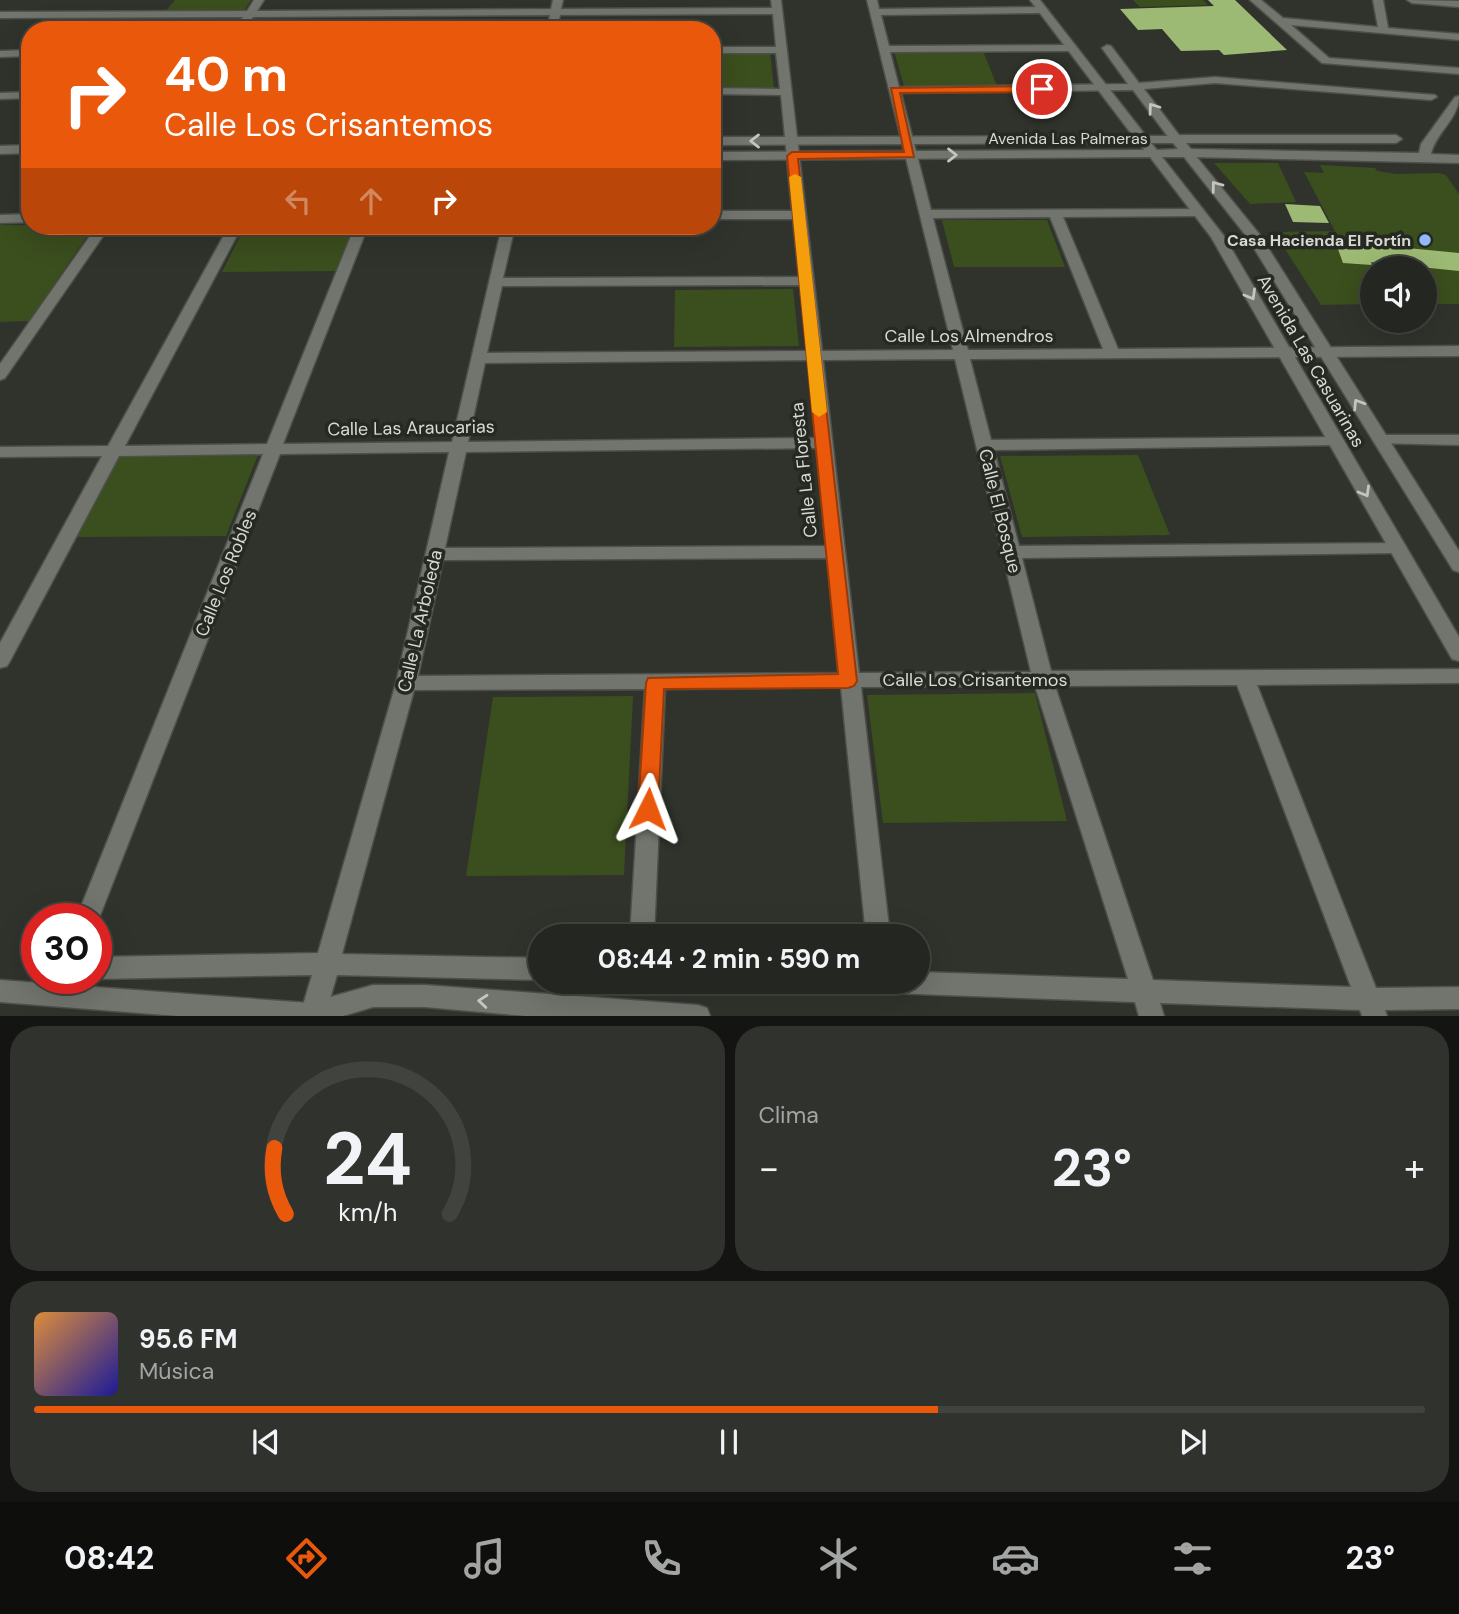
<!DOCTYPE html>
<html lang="es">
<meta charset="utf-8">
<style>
body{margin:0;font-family:"DM Sans",sans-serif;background:#30322e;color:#f1f3f6;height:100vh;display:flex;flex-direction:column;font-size:26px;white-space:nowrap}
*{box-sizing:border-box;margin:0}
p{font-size:23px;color:#a3a5a5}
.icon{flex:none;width:38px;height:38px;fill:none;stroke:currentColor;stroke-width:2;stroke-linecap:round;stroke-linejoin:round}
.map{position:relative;height:1016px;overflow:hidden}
.panel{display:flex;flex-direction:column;gap:10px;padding:10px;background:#141512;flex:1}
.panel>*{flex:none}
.guide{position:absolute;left:21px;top:21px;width:700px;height:214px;border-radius:28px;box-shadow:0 7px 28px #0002,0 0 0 2px #41433f;background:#ea580c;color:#fff;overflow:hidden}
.fabs{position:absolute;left:1360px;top:256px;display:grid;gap:14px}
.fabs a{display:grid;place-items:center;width:77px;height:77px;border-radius:50%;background:#242621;box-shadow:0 7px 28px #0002,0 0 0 2px #41433f;font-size:35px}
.speed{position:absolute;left:21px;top:903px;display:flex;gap:14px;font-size:35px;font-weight:700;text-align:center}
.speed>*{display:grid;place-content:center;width:91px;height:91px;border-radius:50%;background:#242621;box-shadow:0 7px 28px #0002,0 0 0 2px #41433f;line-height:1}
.speed .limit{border:10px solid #d22;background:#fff;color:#111}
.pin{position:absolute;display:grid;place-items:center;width:60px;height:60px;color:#fff;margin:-30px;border:4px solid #fff;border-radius:50%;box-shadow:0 2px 7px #0007}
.me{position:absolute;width:77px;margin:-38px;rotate:3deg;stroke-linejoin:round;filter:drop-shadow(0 0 5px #0008)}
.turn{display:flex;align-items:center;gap:24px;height:147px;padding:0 28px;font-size:32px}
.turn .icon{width:91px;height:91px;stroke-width:2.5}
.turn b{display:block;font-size:49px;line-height:60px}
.lanes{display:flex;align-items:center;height:66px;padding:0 28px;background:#0003;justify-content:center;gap:35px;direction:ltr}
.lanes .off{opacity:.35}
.big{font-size:52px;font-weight:700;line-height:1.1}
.panel .tile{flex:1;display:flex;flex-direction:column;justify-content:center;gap:10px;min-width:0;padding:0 24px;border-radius:28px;background:#30322e}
.panel .dial{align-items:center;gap:0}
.dial svg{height:182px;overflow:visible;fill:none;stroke:#41433f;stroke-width:7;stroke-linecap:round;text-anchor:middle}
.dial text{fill:#f1f3f6;stroke:none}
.song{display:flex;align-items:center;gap:21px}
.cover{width:84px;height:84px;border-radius:10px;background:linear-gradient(135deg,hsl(30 70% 55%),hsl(240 70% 35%))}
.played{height:7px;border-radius:4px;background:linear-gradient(90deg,#ea580c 65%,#41433f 65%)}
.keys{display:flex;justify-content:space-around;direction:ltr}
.heat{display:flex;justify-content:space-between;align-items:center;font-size:38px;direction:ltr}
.panel .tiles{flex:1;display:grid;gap:10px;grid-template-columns:1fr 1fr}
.tile:last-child{grid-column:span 2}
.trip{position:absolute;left:528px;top:924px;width:402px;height:70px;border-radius:35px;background:#242621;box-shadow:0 7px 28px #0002,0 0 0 2px #41433f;font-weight:700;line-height:70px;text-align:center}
.dock{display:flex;height:112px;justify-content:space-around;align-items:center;background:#0e0f0d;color:#a3a5a5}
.dock .icon{width:49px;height:49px}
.dock .active{color:#ea580c}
.dock b{font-size:32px;color:#f1f3f6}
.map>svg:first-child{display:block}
.green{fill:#3b4e1d}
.building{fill:#9dba74}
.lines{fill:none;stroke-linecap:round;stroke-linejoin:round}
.street-casing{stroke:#4d504a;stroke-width:3}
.secondary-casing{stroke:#4d504a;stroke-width:3}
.street{fill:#71756d;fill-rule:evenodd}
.secondary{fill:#71756d;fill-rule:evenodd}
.oneway{stroke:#c3c5bf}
.route{fill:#ea580c;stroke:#983908;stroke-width:2}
.slow{fill:#f59e0b}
.poi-dot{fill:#8fb8fd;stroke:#262922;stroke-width:2.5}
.labels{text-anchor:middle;stroke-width:7;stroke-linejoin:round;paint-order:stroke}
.far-street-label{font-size:16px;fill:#d7d9d4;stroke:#262922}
.far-poi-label{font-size:16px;font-weight:bold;fill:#d7d9d4;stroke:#262922;text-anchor:end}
.street-label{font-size:18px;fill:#d7d9d4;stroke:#262922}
</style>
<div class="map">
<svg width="1459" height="1016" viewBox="0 0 1459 1016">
<rect width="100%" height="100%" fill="#30332c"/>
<path class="green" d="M 175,0 L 251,0 L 243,12 L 165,12 Z
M 1133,0 L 1203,0 L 1208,5 L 1140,7 Z
M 894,51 L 983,51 L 997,86 L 904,86 Z
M 712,52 L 770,52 L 774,88 L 712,88 Z
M 1214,163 L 1278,163 L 1296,202 L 1250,204 Z
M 1320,165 L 1375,168 L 1377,171 L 1396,174 L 1439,173 L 1446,175 L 1459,194 L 1459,304 L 1425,304 L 1424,268 L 1372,268 L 1372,304 L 1321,305 L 1274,232 L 1335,231 L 1304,172 L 1324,173 Z
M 942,220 L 1047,220 L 1065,267 L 954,267 Z
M 0,225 L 94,226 L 29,321 L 0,322 Z
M 245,226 L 355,226 L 338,271 L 222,272 Z
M 793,289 L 799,346 L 674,347 L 675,290 Z
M 258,455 L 226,536 L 77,537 L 119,457 Z
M 1138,455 L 1170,535 L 1022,537 L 1000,456 Z
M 1035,693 L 1067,821 L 883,823 L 867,695 Z
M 633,696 L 624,875 L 466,876 L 493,697 Z"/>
<path class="building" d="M 1208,0 L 1235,0 L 1287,50 L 1224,55 L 1219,50 L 1181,51 L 1162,29 L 1138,30 L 1120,9 L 1214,6 Z
M 1285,204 L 1320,206 L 1329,223 L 1293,222 Z
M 1335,241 L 1459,253 L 1459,271 L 1371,262 L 1372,265 L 1343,263 Z"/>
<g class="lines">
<g class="street-casing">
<path id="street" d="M 254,0 L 264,0 L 257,11 L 551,9 L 553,0 L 563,0 L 561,9 L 772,8 L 771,0 L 781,0 L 822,351 L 953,350 L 867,0 L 877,0 L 879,9 L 1043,7 L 1048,10 L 1043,13 L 881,15 L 889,46 L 1072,45 L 1077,48 L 1072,51 L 890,52 L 899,87 L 1128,84 L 1102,48 L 1107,45 L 1111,46 L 1139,83 L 1215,77 L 1435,95 L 1437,97 L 1431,100 L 1215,83 L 1144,89 L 1179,135 L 1396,135 L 1402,139 L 1396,143 L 1176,143 L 1172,142 L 1133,90 L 901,93 L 931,210 L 1203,209 L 1203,215 L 1198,216 L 1063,217 L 1118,349 L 1459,346 L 1459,356 L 970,359 L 991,440 L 1341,437 L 1343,440 L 1341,443 L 1335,445 L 994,450 L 1019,546 L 1403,543 L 1406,547 L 1403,551 L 1397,553 L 1022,558 L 1051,671 L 1459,669 L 1459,683 L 1257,685 L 1376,988 L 1459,987 L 1459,1009 L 1385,1010 L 1387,1016 L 1362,1016 L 1360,1010 L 1160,1003 L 1164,1016 L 1139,1016 L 1135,1002 L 890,993 L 881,990 L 878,982 L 919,982 L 919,972 L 1128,979 L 1035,686 L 861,687 L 890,936 L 866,936 L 841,687 L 665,689 L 654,936 L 630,936 L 645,689 L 414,690 L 342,954 L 541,958 L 541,980 L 337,975 L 325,1016 L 303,1016 L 301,1012 L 312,975 L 96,979 L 95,978 L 96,957 L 318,953 L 396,683 L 449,452 L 280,454 L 96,926 L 96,919 L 76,919 L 263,454 L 119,456 L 10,661 L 7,666 L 0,668 L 0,643 L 102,456 L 0,457 L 0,447 L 108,446 L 229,226 L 242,226 L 125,446 L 267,444 L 355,226 L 368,226 L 283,444 L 452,442 L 502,226 L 515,226 L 503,278 L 799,277 L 793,219 L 712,219 L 712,211 L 792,211 L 781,95 L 712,94 L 712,88 L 780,89 L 776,53 L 712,53 L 712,47 L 776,47 L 773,14 L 560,15 L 557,30 L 547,30 L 550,15 L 253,17 L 244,30 L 234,30 L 243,17 L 0,18 L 0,12 L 247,11 ZM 1050,217 L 1103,349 L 968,350 L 933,218 ZM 800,285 L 807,351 L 487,353 L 502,286 ZM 955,359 L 1031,672 L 859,673 L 823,360 ZM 808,360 L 816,438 L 468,442 L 485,363 ZM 817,448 L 826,546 L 445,548 L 466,452 ZM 828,558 L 839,673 L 418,676 L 443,560 ZM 1237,685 L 1351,987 L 1153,980 L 1055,686 Z
M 1250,0 L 1261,0 L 1283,18 L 1378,27 L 1373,0 L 1383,0 L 1388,28 L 1459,34 L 1459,40 L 1291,25 L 1329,58 L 1459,68 L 1459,74 L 1322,63 Z
M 1407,0 L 1459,1 L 1459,7 L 1412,3 Z
M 30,50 L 30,56 L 0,57 L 0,51 Z
M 30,92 L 30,98 L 0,99 L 0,93 Z
M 1459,96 C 1459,119 1436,132 1431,154 L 1459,155 L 1459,163 L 1191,157 L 1185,153 L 1191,149 L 1419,153 L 1421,144 L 1455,97 Z
M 30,214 L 30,222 L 0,223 L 0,215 Z
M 97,226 L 110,226 L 5,378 L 0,380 L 0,364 Z
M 1381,435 L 1459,435 L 1459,445 L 1375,443 L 1373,440 L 1375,437 Z
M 52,978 L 76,978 L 67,1002 L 58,1005 L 49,1002 L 46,994 Z"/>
</g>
<g class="secondary-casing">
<path id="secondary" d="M 1030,0 L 1040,0 L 1146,136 L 1180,136 L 1191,149 L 1195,150 L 1195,155 L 1260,235 L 1459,551 L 1459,572 L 1453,570 L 1247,237 L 1184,157 L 1162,157 L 1224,236 L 1459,637 L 1459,661 L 1452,659 L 1211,237 L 1150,157 L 712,160 L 712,152 L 1144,150 L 1139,143 L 712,145 L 712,137 L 1133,136 ZM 1151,143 L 1173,143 L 1178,149 L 1157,150 Z
M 30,145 L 30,153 L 0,154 L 0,146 Z
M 0,980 L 309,1003 L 373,985 L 425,985 L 698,1005 L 707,1008 L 710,1016 L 526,1016 L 425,1007 L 373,1007 L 343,1016 L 178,1016 L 0,1002 Z"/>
</g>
<use href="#street" class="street"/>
<use href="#secondary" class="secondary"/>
</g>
<defs><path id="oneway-chevron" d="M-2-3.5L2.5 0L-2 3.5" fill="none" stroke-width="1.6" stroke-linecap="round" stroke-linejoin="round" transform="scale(1.75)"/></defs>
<g class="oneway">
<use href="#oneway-chevron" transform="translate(1153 108) rotate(-126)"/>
<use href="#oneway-chevron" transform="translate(755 141) rotate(180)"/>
<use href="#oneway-chevron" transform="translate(952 155)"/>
<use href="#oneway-chevron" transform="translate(1216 186) rotate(-127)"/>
<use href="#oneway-chevron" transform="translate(1251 295) rotate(60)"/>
<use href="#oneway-chevron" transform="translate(1358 404) rotate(-122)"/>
<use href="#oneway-chevron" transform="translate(1365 492) rotate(60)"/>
<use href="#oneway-chevron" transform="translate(483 1001) rotate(-175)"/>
</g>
<path class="route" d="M 1042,86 L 1046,87 L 1046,92 L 900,93 L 914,157 L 798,159 L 857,681 L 854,686 L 848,688 L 664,689 L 658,809 L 655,815 L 648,817 L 641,815 L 638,809 L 646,683 L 648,678 L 838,674 L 787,156 L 792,152 L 904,152 L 891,88 Z"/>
<path class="slow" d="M 795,174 L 801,177 L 827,412 L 819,417 L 812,412 L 789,177 Z"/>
<circle class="poi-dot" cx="1425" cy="240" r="7"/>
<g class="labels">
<g class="far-street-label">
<text x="1068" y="144">Avenida Las Palmeras</text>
</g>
<g class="far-poi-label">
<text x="1411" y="246">Casa Hacienda El Fortín</text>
</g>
<g class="street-label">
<text x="969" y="342">Calle Los Almendros</text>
<text transform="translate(1311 361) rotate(60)" y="6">Avenida Las Casuarinas</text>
<text transform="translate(411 428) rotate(-1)" y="6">Calle Las Araucarias</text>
<text transform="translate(804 470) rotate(-96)" y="6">Calle La Floresta</text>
<text transform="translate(1000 511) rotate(76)" y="6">Calle El Bosque</text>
<text transform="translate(226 573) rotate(-68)" y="6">Calle Los Robles</text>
<text transform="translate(420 621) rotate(-77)" y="6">Calle La Arboleda</text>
<text x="975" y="686">Calle Los Crisantemos</text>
</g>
</g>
</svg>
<div class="fabs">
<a><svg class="icon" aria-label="sound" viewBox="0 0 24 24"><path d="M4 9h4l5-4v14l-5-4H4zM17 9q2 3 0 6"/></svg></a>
</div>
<div class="speed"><div class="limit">30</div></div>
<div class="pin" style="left:1042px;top:89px;background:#d93025"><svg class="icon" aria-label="arrive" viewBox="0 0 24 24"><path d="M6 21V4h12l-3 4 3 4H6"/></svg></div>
<svg class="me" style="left:648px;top:809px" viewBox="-20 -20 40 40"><path d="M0-17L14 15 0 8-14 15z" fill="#ea580c" stroke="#fff" stroke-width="4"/></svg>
<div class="trip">08:44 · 2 min · 590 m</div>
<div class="guide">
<div class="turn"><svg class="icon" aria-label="right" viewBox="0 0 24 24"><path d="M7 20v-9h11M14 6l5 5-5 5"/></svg><div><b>40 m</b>Calle Los Crisantemos</div></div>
<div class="lanes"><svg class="icon off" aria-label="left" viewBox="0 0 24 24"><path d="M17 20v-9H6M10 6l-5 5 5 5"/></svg><svg class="icon off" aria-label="ahead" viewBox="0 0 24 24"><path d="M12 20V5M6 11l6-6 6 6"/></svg><svg class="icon" aria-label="right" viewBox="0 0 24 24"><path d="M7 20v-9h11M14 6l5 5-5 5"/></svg></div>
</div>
</div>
<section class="panel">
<div class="tiles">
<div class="tile dial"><svg viewBox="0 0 100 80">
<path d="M14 69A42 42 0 1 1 86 69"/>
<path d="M14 69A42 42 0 0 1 9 40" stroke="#ea580c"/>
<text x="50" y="56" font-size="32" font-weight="700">24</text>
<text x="50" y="72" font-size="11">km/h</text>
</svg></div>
<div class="tile"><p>Clima</p>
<div class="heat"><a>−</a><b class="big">23°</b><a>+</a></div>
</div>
<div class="tile">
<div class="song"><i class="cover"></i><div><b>95.6 FM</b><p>Música</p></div></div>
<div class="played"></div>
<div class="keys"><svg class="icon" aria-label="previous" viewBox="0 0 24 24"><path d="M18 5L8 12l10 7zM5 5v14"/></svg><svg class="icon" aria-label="pause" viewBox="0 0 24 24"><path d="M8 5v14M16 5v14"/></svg><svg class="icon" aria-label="next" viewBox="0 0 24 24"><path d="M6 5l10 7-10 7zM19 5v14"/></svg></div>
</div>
</div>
</section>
<nav class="dock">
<b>08:42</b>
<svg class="icon active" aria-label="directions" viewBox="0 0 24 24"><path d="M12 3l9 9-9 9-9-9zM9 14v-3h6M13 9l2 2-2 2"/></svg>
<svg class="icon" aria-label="music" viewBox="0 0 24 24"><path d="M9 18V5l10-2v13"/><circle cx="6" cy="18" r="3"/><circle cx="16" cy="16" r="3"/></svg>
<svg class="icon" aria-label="phone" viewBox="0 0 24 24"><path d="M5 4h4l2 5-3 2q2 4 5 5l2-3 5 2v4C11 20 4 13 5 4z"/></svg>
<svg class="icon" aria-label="climate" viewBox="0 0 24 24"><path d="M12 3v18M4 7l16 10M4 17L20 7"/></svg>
<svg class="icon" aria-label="car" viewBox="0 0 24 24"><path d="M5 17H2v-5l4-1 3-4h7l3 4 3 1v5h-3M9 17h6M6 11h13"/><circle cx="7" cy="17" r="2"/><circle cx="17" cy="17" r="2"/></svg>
<svg class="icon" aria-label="filters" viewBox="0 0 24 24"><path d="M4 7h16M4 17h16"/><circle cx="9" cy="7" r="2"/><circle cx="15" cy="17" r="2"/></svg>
<b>23°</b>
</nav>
